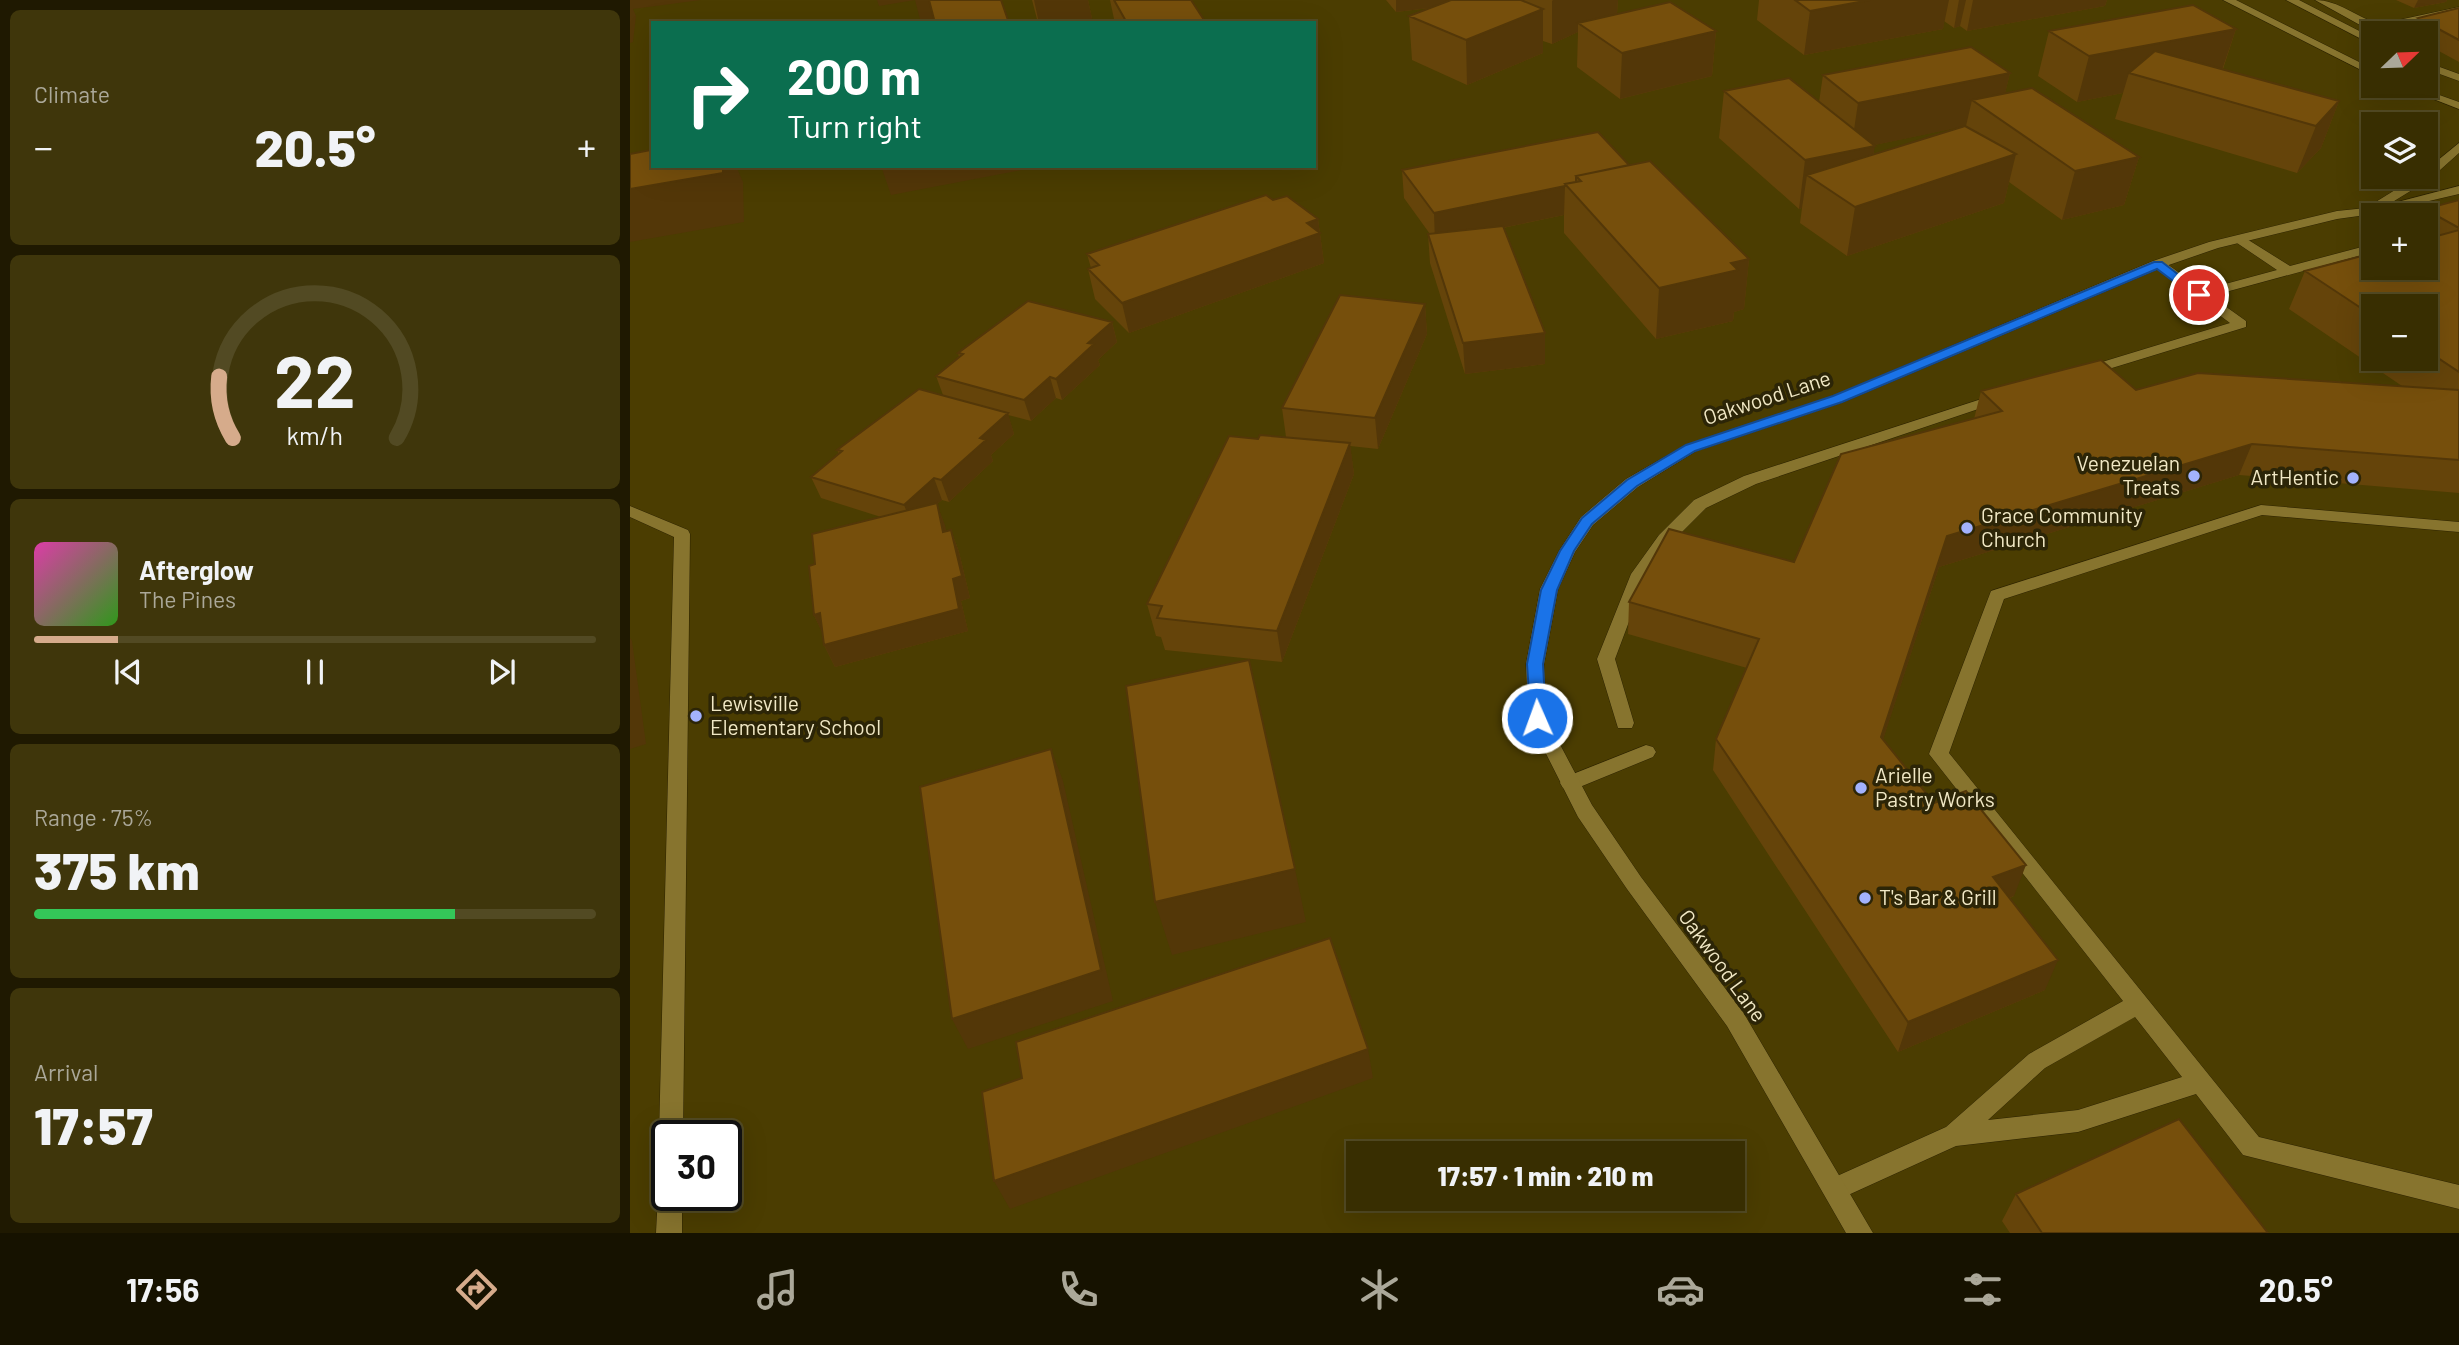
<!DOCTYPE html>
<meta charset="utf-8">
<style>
body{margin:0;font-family:Barlow,sans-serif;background:#3f360b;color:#f1f3f6;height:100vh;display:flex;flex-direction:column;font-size:26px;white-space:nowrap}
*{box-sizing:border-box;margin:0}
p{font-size:23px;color:#aba899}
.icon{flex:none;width:38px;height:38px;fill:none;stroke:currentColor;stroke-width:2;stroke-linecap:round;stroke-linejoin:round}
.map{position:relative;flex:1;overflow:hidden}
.panel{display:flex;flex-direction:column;gap:10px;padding:10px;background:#1f1901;width:630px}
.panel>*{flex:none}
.top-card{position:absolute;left:21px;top:21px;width:665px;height:147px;border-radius:0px;box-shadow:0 7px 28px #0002,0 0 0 2px #524a23;background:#0b6e4f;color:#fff;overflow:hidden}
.needle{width:46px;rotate:67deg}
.fabs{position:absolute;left:1731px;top:21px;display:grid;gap:14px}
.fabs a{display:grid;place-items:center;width:77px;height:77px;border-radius:0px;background:#382e01;box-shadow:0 7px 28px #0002,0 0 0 2px #524a23;font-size:35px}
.speed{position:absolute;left:21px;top:1120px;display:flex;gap:14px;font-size:35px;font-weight:700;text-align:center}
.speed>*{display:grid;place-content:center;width:91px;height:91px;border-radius:50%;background:#382e01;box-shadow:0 7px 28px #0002,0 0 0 2px #524a23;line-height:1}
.speed .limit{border:4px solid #111;border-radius:10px;background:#fff;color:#111}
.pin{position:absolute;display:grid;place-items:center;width:60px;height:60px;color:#fff;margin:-30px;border:4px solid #fff;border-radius:50%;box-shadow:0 2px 7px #0007}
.me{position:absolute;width:77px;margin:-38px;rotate:358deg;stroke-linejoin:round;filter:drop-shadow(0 0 5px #0008)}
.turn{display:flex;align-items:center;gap:24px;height:147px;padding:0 21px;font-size:32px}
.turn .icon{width:91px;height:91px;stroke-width:2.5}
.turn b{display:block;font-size:49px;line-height:60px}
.big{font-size:52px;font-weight:800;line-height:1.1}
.panel .tile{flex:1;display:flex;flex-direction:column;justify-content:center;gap:10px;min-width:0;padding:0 24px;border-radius:10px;background:#3f360b}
.panel .dial{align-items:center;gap:0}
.dial svg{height:182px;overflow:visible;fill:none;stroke:#524a23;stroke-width:7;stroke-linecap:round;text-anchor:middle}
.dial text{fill:#f1f3f6;stroke:none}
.song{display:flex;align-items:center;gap:21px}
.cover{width:84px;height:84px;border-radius:10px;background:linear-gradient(135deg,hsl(320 70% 55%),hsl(110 70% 35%))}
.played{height:7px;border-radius:4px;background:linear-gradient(90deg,#d6ab8b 15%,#524a23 15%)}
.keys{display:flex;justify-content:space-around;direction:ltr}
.heat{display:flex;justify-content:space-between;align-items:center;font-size:38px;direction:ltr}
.charge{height:10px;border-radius:5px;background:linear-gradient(90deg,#34c759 75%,#524a23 0)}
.trip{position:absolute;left:716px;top:1141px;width:399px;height:70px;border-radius:0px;background:#382e01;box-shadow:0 7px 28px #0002,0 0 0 2px #524a23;font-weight:800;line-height:70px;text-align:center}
.tabs{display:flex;height:112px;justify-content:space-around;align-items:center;background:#161200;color:#aba899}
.tabs .icon{width:49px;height:49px}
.tabs .on{color:#d6ab8b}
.tabs b{font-size:32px;color:#f1f3f6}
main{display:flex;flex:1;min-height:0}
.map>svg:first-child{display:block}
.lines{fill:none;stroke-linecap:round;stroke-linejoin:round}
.service-casing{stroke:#2e2400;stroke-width:1}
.minor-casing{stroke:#2e2400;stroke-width:1}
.secondary-casing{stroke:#2e2400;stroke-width:1}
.service{fill:#87742e;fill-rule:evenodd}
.minor{fill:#87742e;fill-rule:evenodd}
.secondary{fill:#87742e;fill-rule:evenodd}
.wall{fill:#65440a;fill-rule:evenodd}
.shaded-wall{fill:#533708}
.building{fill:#764f0c;stroke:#533708;stroke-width:2}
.route{fill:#1a73e8;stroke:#114b97;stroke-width:2}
.poi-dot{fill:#a3b2fd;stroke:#2c2507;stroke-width:2.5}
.labels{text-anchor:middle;stroke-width:7;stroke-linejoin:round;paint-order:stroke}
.street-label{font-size:21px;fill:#f1e8c5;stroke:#2c2507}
.poi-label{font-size:21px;fill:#f1e8c5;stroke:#2c2507;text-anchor:start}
</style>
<main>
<section class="panel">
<div class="tile"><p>Climate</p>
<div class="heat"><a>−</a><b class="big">20.5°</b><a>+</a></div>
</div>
<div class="tile dial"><svg viewBox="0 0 100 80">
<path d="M14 69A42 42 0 1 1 86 69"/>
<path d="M14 69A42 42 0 0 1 8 42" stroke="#d6ab8b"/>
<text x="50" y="56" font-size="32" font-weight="700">22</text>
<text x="50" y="72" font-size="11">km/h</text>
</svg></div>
<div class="tile">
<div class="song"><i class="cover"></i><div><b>Afterglow</b><p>The Pines</p></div></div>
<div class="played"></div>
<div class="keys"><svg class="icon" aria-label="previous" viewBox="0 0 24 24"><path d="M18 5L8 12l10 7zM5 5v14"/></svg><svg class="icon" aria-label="pause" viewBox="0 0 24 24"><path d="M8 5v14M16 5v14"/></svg><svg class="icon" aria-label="next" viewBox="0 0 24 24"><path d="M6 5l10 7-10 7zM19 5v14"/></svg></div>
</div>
<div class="tile"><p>Range · 75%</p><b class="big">375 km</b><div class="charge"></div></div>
<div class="tile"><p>Arrival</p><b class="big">17:57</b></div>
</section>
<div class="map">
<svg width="1829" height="1233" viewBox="0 0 1829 1233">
<rect width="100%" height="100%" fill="#4b3d01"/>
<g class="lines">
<g class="service-casing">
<path id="service" d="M 1685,0 C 1709,0 1727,18 1750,24 L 1829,7 L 1829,13 L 1750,30 L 1730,25 Z
M 1612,236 L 1660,266 L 1743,244 L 1743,252 L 1581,296 L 1616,321 L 1616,327 L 1459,375 L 1449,375 L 1449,369 L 1600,323 L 1521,264 L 1528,260 L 1533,261 L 1573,290 L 1647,270 L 1607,243 L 1607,237 Z
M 1370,393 L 1375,394 L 1375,400 L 1126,484 L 1076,508 L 1041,543 L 1015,579 L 985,659 L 1004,723 L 1002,728 L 988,728 L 967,659 L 1001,574 L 1029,535 L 1064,500 L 1114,476 Z
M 1631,505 L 1829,522 L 1829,532 L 1632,515 L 1374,599 L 1319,753 L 1629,1137 L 1829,1185 L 1829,1209 L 1613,1155 L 1566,1094 L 1448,1132 L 1326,1146 L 1205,1201 L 1196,1197 L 1193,1189 L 1196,1181 L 1316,1127 L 1399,1054 L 1493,1001 L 1299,754 L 1361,591 ZM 1505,1017 L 1552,1077 L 1448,1110 L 1358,1120 L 1415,1068 Z
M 0,506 L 58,530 L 60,534 L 53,1136 L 37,1136 L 37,1146 L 33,1144 L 29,1136 L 44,537 L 0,517 Z
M 1016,745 L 1023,747 L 1026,752 L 1023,757 L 940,791 L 933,788 L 930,783 L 933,778 Z
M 37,1184 L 37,1195 L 52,1195 L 52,1233 L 26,1233 L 28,1195 L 31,1186 Z"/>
</g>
<g class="minor-casing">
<path id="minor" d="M 1829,143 L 1829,153 L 1800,179 L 1743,214 L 1707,219 L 1588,248 L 1533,267 L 1213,402 L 1066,451 L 1008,487 L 963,525 L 945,552 L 928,589 L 914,664 L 916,718 L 962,805 L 1011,877 L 1113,1012 L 1243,1233 L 1216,1233 L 1097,1026 L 997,889 L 948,817 L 898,718 L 896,664 L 910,589 L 929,551 L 951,517 L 996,479 L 1056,445 L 1203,396 L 1523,261 L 1579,242 L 1707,211 L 1736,208 L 1786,177 L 1796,177 L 1796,170 Z"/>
</g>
<g class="secondary-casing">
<path id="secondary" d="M 1593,0 L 1606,0 L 1743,69 L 1743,76 Z
M 1656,0 L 1669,0 L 1743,38 L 1743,45 Z
M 1796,62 L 1829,74 L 1829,81 L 1796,69 Z
M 1770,86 L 1784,86 L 1829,102 L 1829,109 Z
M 1829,186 L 1829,194 L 1739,215 L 1733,211 Z"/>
</g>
<use href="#service" class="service"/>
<use href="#minor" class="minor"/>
<use href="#secondary" class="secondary"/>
</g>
<path class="wall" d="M 402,0 L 458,0 L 463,23 L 408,23 Z
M 480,0 L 561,0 L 576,23 L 486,23 L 484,19 Z
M 756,0 L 988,0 L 987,14 L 1086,31 L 1082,76 L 990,99 L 947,67 L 948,32 L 922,44 L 913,41 L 913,53 L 837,85 L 782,60 L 779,16 L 800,8 L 766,12 Z
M 1129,0 L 1477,0 L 1475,6 L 1337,31 L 1330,26 L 1324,28 L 1314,21 L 1313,29 L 1174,55 L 1127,20 Z
M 1766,0 L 1817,0 L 1816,2 L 1784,8 Z
M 1829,8 L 1829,62 L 1796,44 L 1796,33 L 1781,33 L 1788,18 Z
M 1606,29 L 1593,69 L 1709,101 L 1691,148 L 1667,173 L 1485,119 L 1493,93 L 1447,102 L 1408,76 L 1419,31 Z
M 1380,73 L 1375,93 L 1509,157 L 1494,205 L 1432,220 L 1379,182 L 1374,203 L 1217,256 L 1170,223 L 1172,208 L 1169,209 L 1089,138 L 1094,91 L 1189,102 L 1193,75 ZM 1334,126 L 1244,154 L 1244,145 Z
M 999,165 L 1119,259 L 1114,309 L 1104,312 L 1103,321 L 1026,339 L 934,233 L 934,215 L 873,228 L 915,333 L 915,364 L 835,374 L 800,263 L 798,234 L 800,234 L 774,198 L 772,170 Z
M 643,200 L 688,219 L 694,263 L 499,333 L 465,299 L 458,269 L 461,268 L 457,254 Z
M 1829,200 L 1829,493 L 1609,475 L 1309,567 L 1253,739 L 1304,803 L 1384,896 L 1380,898 L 1415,990 L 1268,1052 L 1083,770 L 1086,739 L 1117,668 L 998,634 L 999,602 L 1164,562 L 1344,419 L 1351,391 L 1772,386 L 1659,309 L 1675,271 L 1796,268 L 1796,215 L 1792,215 L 1795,209 ZM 1743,306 L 1796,306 L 1796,359 L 1743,359 Z
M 795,304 L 797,334 L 748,449 L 720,446 L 724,474 L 652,662 L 535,650 L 531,637 L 526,636 L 517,604 L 628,439 L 656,437 L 652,408 Z
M 482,322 L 487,342 L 468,360 L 470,365 L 432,400 L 426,398 L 401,421 L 378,415 L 384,434 L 361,455 L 363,461 L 319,502 L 312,500 L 307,504 L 316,531 L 321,530 L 329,552 L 340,598 L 331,601 L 338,631 L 205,667 L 194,645 L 193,634 L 184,615 L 185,564 L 251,517 L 191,498 L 181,477 L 209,454 L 207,450 L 313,395 L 306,376 L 329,357 L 328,353 Z
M 1386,1194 L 1638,1233 L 1380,1233 L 1372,1221 Z"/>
<path class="shaded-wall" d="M 0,0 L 71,0 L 3,9 L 6,16 L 3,42 L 0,43 Z
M 247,0 L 355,0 L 308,23 L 291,23 L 285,0 L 249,6 Z
M 404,0 L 458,0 L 463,23 L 409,23 Z
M 766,0 L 841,0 L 841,3 L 766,12 Z
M 923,0 L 988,0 L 987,14 L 948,23 L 948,32 L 922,44 L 922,1 Z
M 1240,0 L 1319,0 L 1313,29 L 1174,55 L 1180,11 Z
M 1329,0 L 1336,0 L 1330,26 L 1324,28 Z
M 1343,0 L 1477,0 L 1475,6 L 1337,31 Z
M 1788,0 L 1817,0 L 1816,2 L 1784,8 Z
M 913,9 L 913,53 L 837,85 L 836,40 Z
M 1606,29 L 1591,73 L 1499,73 L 1493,93 L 1447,102 L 1459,56 Z
M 1086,31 L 1082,76 L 990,99 L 992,53 Z
M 1380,73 L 1369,119 L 1342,100 L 1336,126 L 1221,150 L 1228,103 Z
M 1709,101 L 1691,148 L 1667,173 L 1686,126 Z
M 1245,146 L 1237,194 L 1177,175 L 1172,208 L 1169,209 L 1175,160 Z
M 1386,154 L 1374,203 L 1217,256 L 1225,207 Z
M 1509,157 L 1494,205 L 1432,220 L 1445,171 Z
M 0,165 L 106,166 L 113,182 L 114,222 L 0,242 Z
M 251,166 L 390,166 L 392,170 L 261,195 Z
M 935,186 L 934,215 L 805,242 L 804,213 Z
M 688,219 L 694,263 L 499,333 L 492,303 Z
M 1119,259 L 1114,309 L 1104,312 L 1103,321 L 1026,339 L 1029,288 L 1101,263 Z
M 795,304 L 797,334 L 748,449 L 745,418 Z
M 482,322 L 487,342 L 468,360 L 470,365 L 432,400 L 426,379 L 458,343 Z
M 915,333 L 915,364 L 835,374 L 833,343 Z
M 420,377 L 426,398 L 401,421 L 394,400 Z
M 378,413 L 384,434 L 361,455 L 363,461 L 319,502 L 311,480 L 350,438 Z
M 720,443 L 724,474 L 652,662 L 647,631 Z
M 1622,444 L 1609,475 L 1309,567 L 1244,768 L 1251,737 L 1317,536 Z
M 304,478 L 312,500 L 307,504 L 315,525 L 321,554 L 313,532 L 283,527 L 274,505 Z
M 321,530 L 329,552 L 340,598 L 331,601 L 338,631 L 205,667 L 194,645 Z
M 190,613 L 194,637 L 184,615 Z
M 0,638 L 2,641 L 16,744 L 0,749 Z
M 421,749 L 433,781 L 483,1001 L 338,1049 L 322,1019 Z
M 1396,865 L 1384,896 L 1352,908 L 1363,877 Z
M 665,869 L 676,922 L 542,955 L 525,902 Z
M 1428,960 L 1415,990 L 1268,1052 L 1278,1022 Z
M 738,1049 L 743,1078 L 380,1209 L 364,1181 Z"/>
<path class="building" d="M 299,0 L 371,0 L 379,23 L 305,23 Z
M 484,0 L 561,0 L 576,23 L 497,23 Z
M 821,0 L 891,0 L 913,9 L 836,40 L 779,16 Z
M 1165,0 L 1240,0 L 1180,11 Z
M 1040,2 L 1086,31 L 992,53 L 948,23 Z
M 1563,5 L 1606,29 L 1459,56 L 1419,31 Z
M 1829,8 L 1829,40 L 1788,18 Z
M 1341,47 L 1380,73 L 1228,103 L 1193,75 Z
M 1525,51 L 1709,101 L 1686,126 L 1499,73 Z
M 20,70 L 23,70 L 23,90 L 19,90 Z
M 1159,78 L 1245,146 L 1175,160 L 1094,91 Z
M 1402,88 L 1509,157 L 1445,171 L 1342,100 Z
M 1335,126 L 1386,154 L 1225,207 L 1177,175 Z
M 968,132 L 999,165 L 946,176 L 946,182 L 935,184 L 935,186 L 804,213 L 772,170 Z
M 21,146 L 23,146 L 23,166 L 93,166 L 93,173 L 0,189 L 0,154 L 21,150 Z
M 1020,161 L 1119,259 L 1101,263 L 1108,270 L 1029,288 L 935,184 L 951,181 L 946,176 Z
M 636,195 L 643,200 L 657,196 L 688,219 L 677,223 L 690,233 L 492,303 L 458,269 L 469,265 L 457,254 Z
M 1829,200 L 1829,228 L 1795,209 Z
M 873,226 L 915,333 L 833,343 L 798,234 Z
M 1829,230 L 1829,372 L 1796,350 L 1796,306 L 1743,306 L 1743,316 L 1675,271 L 1743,253 L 1743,268 L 1796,268 L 1796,239 Z
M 710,295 L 795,304 L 745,418 L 652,408 Z
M 398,301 L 482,322 L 458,343 L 464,344 L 426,379 L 420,377 L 394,400 L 306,376 L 333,354 L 328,353 Z
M 1471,360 L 1506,390 L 1568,373 L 1829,390 L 1829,460 L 1622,444 L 1317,536 L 1251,737 L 1304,803 L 1336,791 L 1396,865 L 1363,877 L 1428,960 L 1278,1022 L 1086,739 L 1129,639 L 999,602 L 1039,529 L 1164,562 L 1211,454 L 1372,411 L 1351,391 Z
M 289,389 L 378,413 L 350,438 L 356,440 L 311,480 L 304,478 L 274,505 L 181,477 L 212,451 L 207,450 Z
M 630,435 L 720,443 L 647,631 L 527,618 L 532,606 L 517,604 L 599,436 L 628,439 Z
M 307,503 L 313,532 L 321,530 L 332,576 L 323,579 L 329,609 L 194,645 L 190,613 L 184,615 L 179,566 L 185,564 L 182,534 Z
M 619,660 L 665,869 L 525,902 L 496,686 Z
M 421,749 L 471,970 L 322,1019 L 290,787 Z
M 700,938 L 738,1049 L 364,1181 L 352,1092 L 392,1078 L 386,1042 Z
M 1549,1119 L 1638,1233 L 1412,1233 L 1386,1194 Z"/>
<path class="route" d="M 1524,262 L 1532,262 L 1575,295 L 1564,297 L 1527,269 L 1212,402 L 1065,451 L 1007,486 L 962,524 L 944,551 L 927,590 L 913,664 L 916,718 L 907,725 L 901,723 L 897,664 L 911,590 L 930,551 L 952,518 L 997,480 L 1056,445 L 1203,396 Z"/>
<g class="poi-dot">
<circle cx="1564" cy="476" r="7"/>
<circle cx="1723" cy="478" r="7"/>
<circle cx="1337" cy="528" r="7"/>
<circle cx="66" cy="716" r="7"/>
<circle cx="1231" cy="788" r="7"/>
<circle cx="1235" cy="898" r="7"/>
</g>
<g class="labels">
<g class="street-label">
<text transform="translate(1137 398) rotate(-18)" y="7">Oakwood Lane</text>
<text transform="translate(1092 966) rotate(54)" y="7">Oakwood Lane</text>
</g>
<g class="poi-label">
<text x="1550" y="471" text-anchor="end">Venezuelan<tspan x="1550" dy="24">Treats</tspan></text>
<text x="1709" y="485" text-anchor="end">ArtHentic</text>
<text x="1351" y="523">Grace Community<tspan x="1351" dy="24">Church</tspan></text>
<text x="80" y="711">Lewisville<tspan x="80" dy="24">Elementary School</tspan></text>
<text x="1245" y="783">Arielle<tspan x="1245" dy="24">Pastry Works</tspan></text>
<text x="1249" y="905">T's Bar &amp; Grill</text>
</g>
</g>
</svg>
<div class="fabs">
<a><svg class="needle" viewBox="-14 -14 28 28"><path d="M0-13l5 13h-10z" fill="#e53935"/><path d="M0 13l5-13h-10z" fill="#aba899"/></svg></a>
<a><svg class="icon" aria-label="layers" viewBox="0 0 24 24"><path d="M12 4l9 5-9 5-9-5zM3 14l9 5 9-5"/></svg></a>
<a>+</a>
<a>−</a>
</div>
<div class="speed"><div class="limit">30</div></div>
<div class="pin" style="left:1569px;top:295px;background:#d93025"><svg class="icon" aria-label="arrive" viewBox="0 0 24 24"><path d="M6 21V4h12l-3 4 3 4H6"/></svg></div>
<svg class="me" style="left:907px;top:718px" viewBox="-20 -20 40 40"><circle r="17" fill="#1a73e8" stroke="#fff" stroke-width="3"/><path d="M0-11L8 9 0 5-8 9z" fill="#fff"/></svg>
<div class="trip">17:57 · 1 min · 210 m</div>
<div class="top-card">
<div class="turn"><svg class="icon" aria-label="right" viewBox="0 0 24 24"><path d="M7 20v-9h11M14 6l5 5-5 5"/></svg><div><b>200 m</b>Turn right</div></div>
</div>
</div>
</main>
<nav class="tabs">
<b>17:56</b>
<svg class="icon on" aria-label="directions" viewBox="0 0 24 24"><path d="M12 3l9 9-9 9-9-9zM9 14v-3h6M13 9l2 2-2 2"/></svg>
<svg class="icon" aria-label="music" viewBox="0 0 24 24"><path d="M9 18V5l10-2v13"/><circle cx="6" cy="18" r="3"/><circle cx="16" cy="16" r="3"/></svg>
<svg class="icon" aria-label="phone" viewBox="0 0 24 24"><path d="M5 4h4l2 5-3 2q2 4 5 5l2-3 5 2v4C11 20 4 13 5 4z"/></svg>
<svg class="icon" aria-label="climate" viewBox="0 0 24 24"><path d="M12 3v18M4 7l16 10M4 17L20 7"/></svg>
<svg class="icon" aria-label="car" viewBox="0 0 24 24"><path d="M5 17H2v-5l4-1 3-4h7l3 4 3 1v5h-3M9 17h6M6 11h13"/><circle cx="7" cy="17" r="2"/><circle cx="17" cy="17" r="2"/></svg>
<svg class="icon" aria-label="filters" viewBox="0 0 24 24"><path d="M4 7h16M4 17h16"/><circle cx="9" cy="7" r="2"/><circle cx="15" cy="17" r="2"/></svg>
<b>20.5°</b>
</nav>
